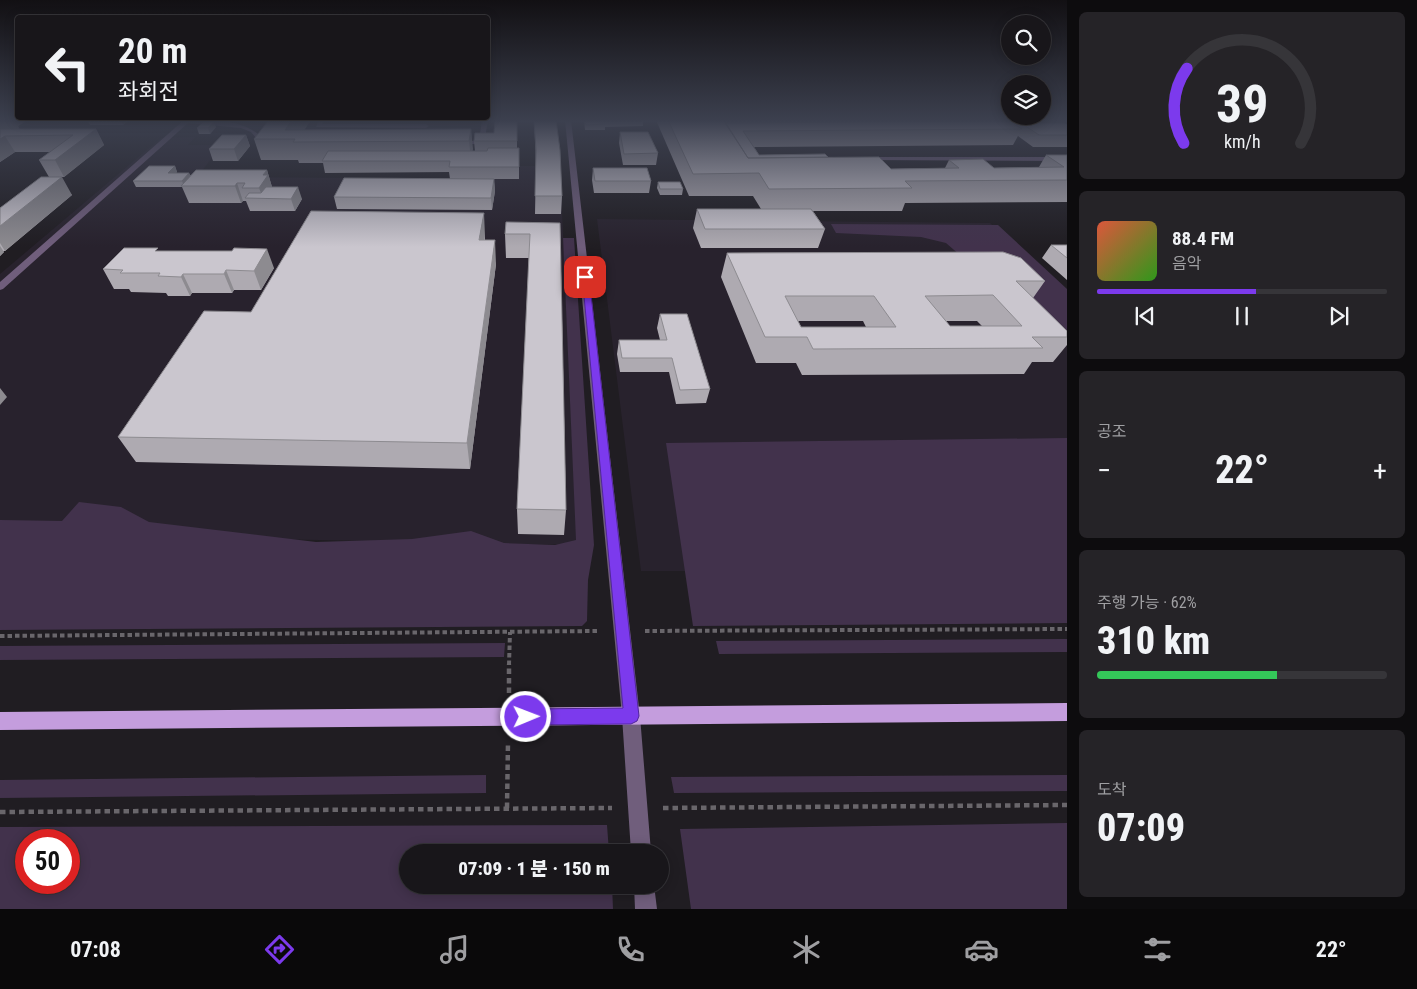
<!DOCTYPE html>
<html lang="ko">
<meta charset="utf-8">
<style>
body{margin:0;font-family:"Roboto Condensed","Noto Sans KR",sans-serif;background:#252327;color:#f1f3f6;height:100vh;display:flex;flex-direction:column;font-size:19px;white-space:nowrap}
*{box-sizing:border-box;margin:0}
p{font-size:16px;color:#9f9fa2}
.icon{flex:none;width:28px;height:28px;fill:none;stroke:currentColor;stroke-width:2;stroke-linecap:round;stroke-linejoin:round}
.map{position:relative;flex:1;overflow:hidden}
.side{display:flex;flex-direction:column;gap:12px;padding:12px;background:#0d0c0e;width:350px}
.side>*{flex:none}
.top-card{position:absolute;left:15px;top:15px;width:475px;height:105px;border-radius:5px;box-shadow:0 2px 12px #0003,0 0 0 1px #363539;background:#18161a;color:#f1f3f6;overflow:hidden}
.fabs{position:absolute;left:1001px;top:15px;display:grid;gap:10px}
.fabs a{display:grid;place-items:center;width:50px;height:50px;border-radius:50%;background:#18161a;box-shadow:0 2px 12px #0003,0 0 0 1px #363539;font-size:25px}
.speed{position:absolute;left:15px;top:829px;display:flex;gap:10px;font-size:25px;font-weight:700;text-align:center}
.speed>*{display:grid;place-content:center;width:65px;height:65px;border-radius:50%;background:#18161a;box-shadow:0 2px 12px #0003,0 0 0 1px #363539;line-height:1}
.speed .limit{border:8px solid #d22;background:#fff;color:#111}
.pin{position:absolute;display:grid;place-items:center;width:42px;height:42px;color:#fff;margin:-21px;border-radius:10px;box-shadow:0 2px 8px #0006}
.me{position:absolute;width:55px;margin:-28px;rotate:89deg;stroke-linejoin:round;filter:drop-shadow(0 0 4px #0008)}
.turn{display:flex;align-items:center;gap:18px;height:105px;padding:0 20px;font-size:22px}
.turn .icon{width:65px;height:65px;stroke-width:2.5}
.turn b{display:block;font-size:35px;line-height:42px}
.big{font-size:38px;font-weight:800;line-height:1.1}
.side .card{flex:1;display:flex;flex-direction:column;justify-content:center;gap:8px;min-width:0;padding:0 18px;border-radius:8px;background:#252327}
.side .dial{align-items:center;gap:0}
.dial svg{height:130px;overflow:visible;fill:none;stroke:#363539;stroke-width:7;stroke-linecap:round;text-anchor:middle}
.dial text{fill:#f1f3f6;stroke:none}
.song{display:flex;align-items:center;gap:15px}
.cover{width:60px;height:60px;border-radius:8px;background:linear-gradient(135deg,hsl(10 70% 55%),hsl(110 70% 35%))}
.played{height:5px;border-radius:2px;background:linear-gradient(90deg,#7c3aed 55%,#363539 55%)}
.keys{display:flex;justify-content:space-around;direction:ltr}
.heat{display:flex;justify-content:space-between;align-items:center;font-size:28px;direction:ltr}
.charge{height:8px;border-radius:4px;background:linear-gradient(90deg,#34c759 62%,#363539 0)}
.trip{position:absolute;left:399px;top:844px;width:270px;height:50px;border-radius:25px;background:#18161a;box-shadow:0 2px 12px #0003,0 0 0 1px #363539;font-weight:800;line-height:50px;text-align:center}
.tab-bar{display:flex;height:80px;justify-content:space-around;align-items:center;background:#0a090a;color:#9f9fa2}
.tab-bar .icon{width:35px;height:35px}
.tab-bar .active{color:#7c3aed}
.tab-bar b{font-size:22px;color:#f1f3f6}
main{display:flex;flex:1;min-height:0}
.map>svg:first-child{display:block}
.built{fill:#28222d}
.green{fill:#42324c;fill-rule:evenodd}
.lines{fill:none;stroke-linecap:round;stroke-linejoin:round}
.path-far1{stroke:#69666b;stroke-width:4;stroke-dasharray:4.5 3;stroke-linecap:butt}
.path{stroke:#69666b;stroke-width:4.5;stroke-dasharray:5.5 4;stroke-linecap:butt}
.minor{fill:#705e7c;fill-rule:evenodd}
.major{fill:#c49ddd;fill-rule:evenodd}
.wall{fill:#aeaab1;fill-rule:evenodd}
.shaded-wall{fill:#8d8b90}
.building{fill:#cac6ce;stroke:#8d8b90;fill-rule:evenodd}
.route{fill:#7c3aed;stroke:#51269a}
</style>
<main>
<div class="map">
<svg width="1067" height="909" viewBox="0 0 1067 909">
<rect width="100%" height="100%" fill="#201d22"/>
<path class="built" d="M 195,137 L 188,145 L 222,145 L 197,177 L 516,179 L 520,166 L 560,166 L 577,545 L 0,534 L 0,274 L 161,138 Z
M 597,219 L 990,223 L 1067,295 L 1067,571 L 641,571 Z"/>
<path class="green" d="M 831,224 L 998,225 L 1067,289 L 1067,333 L 969,263 L 946,243 L 921,237 L 836,233 Z
M 563,238 L 574,238 L 594,545 L 588,580 L 587,621 L 582,626 L 0,630 L 0,520 L 62,521 L 79,502 L 121,507 L 149,522 L 316,542 L 412,539 L 471,531 L 504,543 L 555,545 L 576,540 Z
M 1067,438 L 1067,623 L 693,626 L 666,443 Z
M 1067,639 L 1067,652 L 719,654 L 716,641 Z
M 505,643 L 504,657 L 0,660 L 0,646 Z
M 486,775 L 486,793 L 0,798 L 0,780 Z
M 1067,775 L 1067,791 L 674,793 L 671,777 Z
M 1067,823 L 1067,909 L 691,909 L 680,829 Z
M 607,825 L 609,852 L 408,852 L 408,885 L 612,885 L 613,909 L 0,909 L 0,827 ZM 26,840 L 69,840 L 69,882 L 26,882 Z"/>
<g class="lines">
<path class="path-far1" d="M 645,631 L 1067,629
M 0,636 L 599,631
M 509,665 L 510,632"/>
<path class="path" d="M 509,693 L 509,664
M 507,808 L 508,742
M 663,808 L 1067,805
M 0,812 L 612,808"/>
<path class="minor" d="M 184,120 C 211,120 246,118 264,140 L 259,141 L 251,132 L 241,128 L 188,123 L 3,289 L 0,290 L 0,282 Z
M 319,120 L 325,120 L 322,124 L 426,124 L 429,126 L 426,128 L 316,127 Z
M 482,120 L 488,120 L 484,144 L 454,144 L 454,142 L 456,141 L 479,141 Z
M 565,120 L 571,120 L 640,716 L 651,852 L 631,852 L 622,716 Z
M 862,157 L 1067,157 L 1067,161 L 864,160 L 861,158 Z
M 634,885 L 654,885 L 657,909 L 635,909 Z"/>
<path class="major" d="M 1067,703 L 1067,721 L 0,730 L 0,712 Z"/>
</g>
<path class="wall" d="M 0,120 L 28,120 L 18,126 L 19,129 L 96,129 L 104,145 L 64,177 L 56,177 L 72,195 L 5,251 L 3,251 L 4,252 L 0,256 L 0,208 L 49,177 L 39,160 L 50,152 L 15,152 L 0,162 Z
M 87,120 L 129,120 L 123,125 L 90,125 Z
M 311,120 L 304,130 L 471,129 L 472,151 L 475,151 L 474,141 L 494,133 L 517,120 L 517,148 L 519,148 L 519,179 L 483,179 L 494,179 L 495,191 L 492,210 L 337,209 L 334,197 L 450,179 L 449,172 L 325,173 L 323,163 L 299,163 L 298,160 L 261,160 L 254,139 Z
M 336,120 L 470,120 L 336,121 Z
M 534,120 L 556,120 L 562,196 L 561,214 L 535,214 L 536,161 Z
M 584,120 L 643,120 L 643,126 L 605,127 L 605,130 L 585,130 Z
M 656,120 L 1023,120 L 1021,123 L 1067,125 L 1067,147 L 1033,147 L 1018,136 L 1013,145 L 754,147 L 759,155 L 828,157 L 891,169 L 945,168 L 949,160 L 994,168 L 1039,167 L 1046,155 L 1067,155 L 1067,202 L 905,203 L 902,211 L 813,211 L 825,229 L 818,248 L 701,248 L 693,228 L 697,209 L 761,209 L 753,196 L 689,196 Z
M 216,127 L 210,134 L 199,134 L 197,128 Z
M 620,132 L 658,153 L 656,165 L 623,165 L 619,143 Z
M 246,135 L 250,146 L 238,161 L 213,161 L 209,149 Z
M 175,166 L 177,172 L 176,173 L 189,173 L 190,175 L 267,170 L 272,187 L 302,199 L 295,211 L 250,211 L 246,201 L 243,201 L 241,203 L 189,203 L 182,187 L 136,187 L 133,181 Z
M 593,168 L 651,181 L 649,193 L 594,193 L 592,180 Z
M 658,182 L 683,189 L 682,195 L 660,195 L 657,188 Z
M 560,223 L 566,510 L 564,535 L 518,534 L 517,509 L 529,258 L 506,258 L 505,234 Z
M 485,236 L 485,240 L 496,264 L 470,469 L 136,462 L 118,437 L 251,312 Z
M 1051,245 L 1067,245 L 1067,280 L 1042,258 Z
M 159,251 L 274,268 L 261,290 L 234,290 L 232,293 L 192,293 L 190,296 L 168,296 L 166,293 L 131,292 L 129,289 L 114,289 L 103,269 Z
M 727,253 L 1045,281 L 1033,298 L 1067,331 L 1067,345 L 1053,362 L 1032,362 L 1024,374 L 802,375 L 796,363 L 756,363 L 721,277 ZM 798,321 L 863,321 L 866,327 L 801,327 ZM 946,321 L 977,321 L 982,326 L 950,326 Z
M 660,314 L 710,389 L 706,403 L 676,404 L 669,372 L 620,372 L 617,354 L 619,340 L 660,340 L 657,328 Z"/>
<path class="shaded-wall" d="M 0,120 L 28,120 L 18,126 L 23,136 L 5,136 L 15,152 L 0,162 Z
M 120,120 L 129,120 L 123,125 Z
M 292,120 L 311,120 L 296,142 L 295,139 L 285,130 Z
M 214,122 L 216,127 L 210,134 L 208,128 Z
M 96,129 L 104,145 L 64,177 L 55,160 Z
M 471,129 L 473,149 L 471,162 L 469,141 Z
M 246,135 L 250,146 L 238,161 L 234,149 Z
M 175,166 L 177,172 L 171,179 L 168,173 Z
M 267,170 L 272,187 L 263,198 L 259,188 L 263,175 Z
M 189,173 L 192,179 L 184,186 L 182,181 Z
M 62,177 L 72,195 L 5,251 L 0,243 L 0,226 Z
M 494,179 L 495,191 L 492,210 L 491,198 Z
M 237,183 L 243,201 L 241,203 L 235,186 Z
M 298,187 L 302,199 L 295,211 L 291,199 Z
M 484,213 L 485,236 L 481,264 L 479,240 Z
M 495,240 L 496,264 L 470,469 L 467,443 Z
M 0,246 L 4,252 L 0,256 Z
M 267,249 L 274,268 L 261,290 L 254,271 Z
M 226,270 L 234,290 L 232,293 L 224,274 Z
M 183,274 L 192,293 L 190,296 L 181,277 Z
M 0,388 L 7,397 L 0,405 Z"/>
<path class="building" d="M 0,120 L 5,120 L 0,123 Z
M 269,120 L 292,120 L 285,130 L 471,129 L 469,141 L 293,142 L 295,139 L 254,139 Z
M 495,120 L 517,120 L 517,141 L 474,141 L 475,133 L 494,133 Z
M 534,120 L 556,120 L 560,150 L 562,196 L 535,196 L 536,150 Z
M 584,120 L 643,120 L 643,121 L 604,121 L 605,124 L 586,125 Z
M 668,120 L 724,120 L 748,158 L 879,157 L 891,169 L 959,168 L 949,160 L 983,159 L 994,168 L 1064,167 L 1046,155 L 1067,155 L 1067,180 L 905,181 L 912,188 L 769,189 L 759,173 L 693,174 Z
M 1009,121 L 1022,129 L 743,131 L 759,155 L 825,154 L 828,157 L 748,158 L 725,123 Z
M 203,122 L 214,122 L 208,128 L 197,128 Z
M 1021,123 L 1065,123 L 1067,125 L 1067,135 L 1039,135 Z
M 0,129 L 96,129 L 55,160 L 39,160 L 73,135 L 5,136 L 0,139 Z
M 620,132 L 648,132 L 658,153 L 624,154 Z
M 222,135 L 246,135 L 234,149 L 209,149 Z
M 488,148 L 519,148 L 519,167 L 449,167 L 450,161 L 322,161 L 328,151 L 487,151 Z
M 149,166 L 175,166 L 168,173 L 189,173 L 182,181 L 133,181 Z
M 593,168 L 647,168 L 651,181 L 595,181 Z
M 196,170 L 267,170 L 263,175 L 268,175 L 259,188 L 242,188 L 245,183 L 237,183 L 235,186 L 181,186 Z
M 41,177 L 62,177 L 0,226 L 0,208 Z
M 344,178 L 494,179 L 491,198 L 334,197 Z
M 658,182 L 680,182 L 683,189 L 660,189 Z
M 266,187 L 298,187 L 291,199 L 245,198 L 249,193 L 261,193 Z
M 697,209 L 811,209 L 825,229 L 705,229 Z
M 311,211 L 484,213 L 479,240 L 495,240 L 467,443 L 118,437 L 204,311 L 251,312 Z
M 506,222 L 560,223 L 566,510 L 517,509 L 530,234 L 505,234 Z
M 1051,245 L 1067,245 L 1067,258 Z
M 124,248 L 158,248 L 155,251 L 232,251 L 234,248 L 267,249 L 254,271 L 226,270 L 224,274 L 183,274 L 181,277 L 158,276 L 160,273 L 120,273 L 123,270 L 103,269 Z
M 1003,252 L 1021,258 L 1045,281 L 1016,281 L 1067,331 L 1067,337 L 1032,337 L 1043,348 L 813,349 L 807,337 L 765,337 L 727,253 ZM 993,295 L 1022,326 L 950,326 L 925,296 ZM 785,296 L 874,296 L 896,327 L 801,327 Z
M 660,314 L 687,314 L 710,389 L 680,390 L 672,358 L 622,358 L 619,340 L 667,340 Z"/>
<linearGradient id="sky" x2="0" y2="1"><stop stop-color="#121013"/><stop offset="0.49" stop-color="#3c404f"/><stop offset="1" stop-color="#3c404f" stop-opacity="0"/></linearGradient>
<rect width="1067" height="247" fill="url(#sky)"/>
<path class="route" d="M 582,275 L 589,277 L 639,716 L 637,721 L 631,724 L 526,725 L 520,723 L 518,717 L 520,711 L 526,709 L 623,708 Z"/>
</svg>
<div class="fabs">
<a><svg class="icon" aria-label="search" viewBox="0 0 24 24"><circle cx="10" cy="10" r="6"/><path d="M15 15l6 6"/></svg></a>
<a><svg class="icon" aria-label="layers" viewBox="0 0 24 24"><path d="M12 4l9 5-9 5-9-5zM3 14l9 5 9-5"/></svg></a>
</div>
<div class="speed"><div class="limit">50</div></div>
<div class="pin" style="left:585px;top:277px;background:#d93025"><svg class="icon" aria-label="arrive" viewBox="0 0 24 24"><path d="M6 21V4h12l-3 4 3 4H6"/></svg></div>
<svg class="me" style="left:526px;top:717px" viewBox="-20 -20 40 40"><circle r="17" fill="#7c3aed" stroke="#fff" stroke-width="3"/><path d="M0-11L8 9 0 5-8 9z" fill="#fff"/></svg>
<div class="trip">07:09 · 1 분 · 150 m</div>
<div class="top-card">
<div class="turn"><svg class="icon" aria-label="left" viewBox="0 0 24 24"><path d="M17 20v-9H6M10 6l-5 5 5 5"/></svg><div><b>20 m</b>좌회전</div></div>
</div>
</div>
<section class="side">
<div class="card dial"><svg viewBox="0 0 100 80">
<path d="M14 69A42 42 0 1 1 86 69"/>
<path d="M14 69A42 42 0 0 1 16 23" stroke="#7c3aed"/>
<text x="50" y="56" font-size="32" font-weight="700">39</text>
<text x="50" y="72" font-size="11">km/h</text>
</svg></div>
<div class="card">
<div class="song"><i class="cover"></i><div><b>88.4 FM</b><p>음악</p></div></div>
<div class="played"></div>
<div class="keys"><svg class="icon" aria-label="previous" viewBox="0 0 24 24"><path d="M18 5L8 12l10 7zM5 5v14"/></svg><svg class="icon" aria-label="pause" viewBox="0 0 24 24"><path d="M8 5v14M16 5v14"/></svg><svg class="icon" aria-label="next" viewBox="0 0 24 24"><path d="M6 5l10 7-10 7zM19 5v14"/></svg></div>
</div>
<div class="card"><p>공조</p>
<div class="heat"><a>−</a><b class="big">22°</b><a>+</a></div>
</div>
<div class="card"><p>주행 가능 · 62%</p><b class="big">310 km</b><div class="charge"></div></div>
<div class="card"><p>도착</p><b class="big">07:09</b></div>
</section>
</main>
<nav class="tab-bar">
<b>07:08</b>
<svg class="icon active" aria-label="directions" viewBox="0 0 24 24"><path d="M12 3l9 9-9 9-9-9zM9 14v-3h6M13 9l2 2-2 2"/></svg>
<svg class="icon" aria-label="music" viewBox="0 0 24 24"><path d="M9 18V5l10-2v13"/><circle cx="6" cy="18" r="3"/><circle cx="16" cy="16" r="3"/></svg>
<svg class="icon" aria-label="phone" viewBox="0 0 24 24"><path d="M5 4h4l2 5-3 2q2 4 5 5l2-3 5 2v4C11 20 4 13 5 4z"/></svg>
<svg class="icon" aria-label="climate" viewBox="0 0 24 24"><path d="M12 3v18M4 7l16 10M4 17L20 7"/></svg>
<svg class="icon" aria-label="car" viewBox="0 0 24 24"><path d="M5 17H2v-5l4-1 3-4h7l3 4 3 1v5h-3M9 17h6M6 11h13"/><circle cx="7" cy="17" r="2"/><circle cx="17" cy="17" r="2"/></svg>
<svg class="icon" aria-label="filters" viewBox="0 0 24 24"><path d="M4 7h16M4 17h16"/><circle cx="9" cy="7" r="2"/><circle cx="15" cy="17" r="2"/></svg>
<b>22°</b>
</nav>
